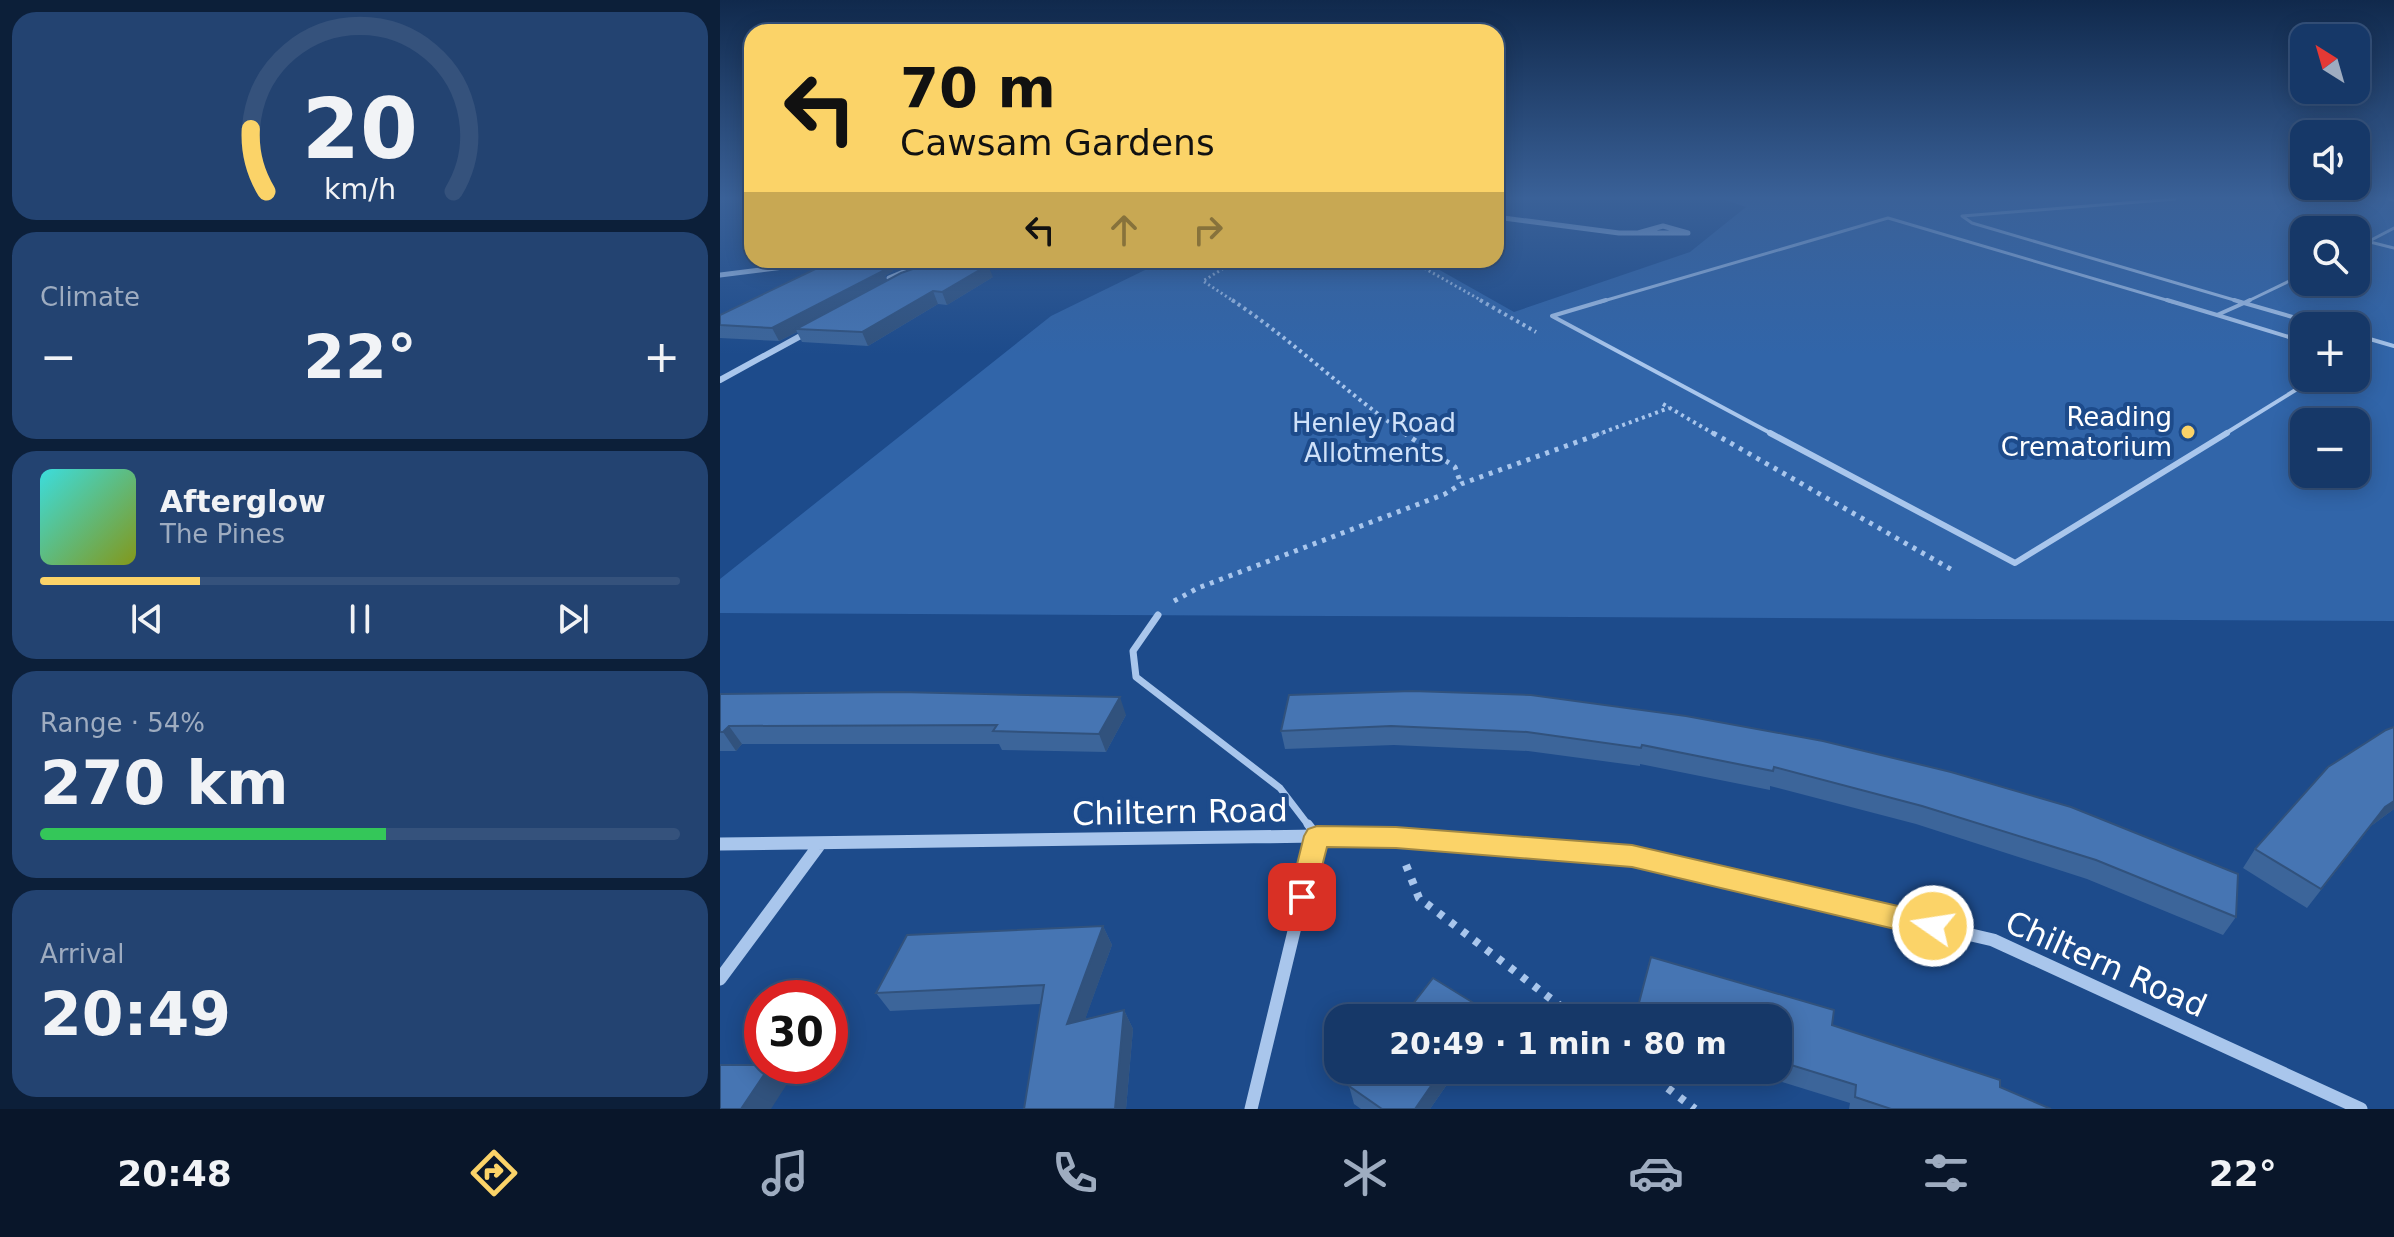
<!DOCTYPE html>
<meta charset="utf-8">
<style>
body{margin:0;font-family:"DejaVu Sans",sans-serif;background:#234371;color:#f1f3f6;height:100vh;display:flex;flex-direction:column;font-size:30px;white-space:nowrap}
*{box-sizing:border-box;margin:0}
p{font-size:26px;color:#9eacc0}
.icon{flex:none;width:44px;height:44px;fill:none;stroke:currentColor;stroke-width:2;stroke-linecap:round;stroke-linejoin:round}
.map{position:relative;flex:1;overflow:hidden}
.drawer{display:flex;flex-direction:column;gap:12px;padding:12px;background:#0c1f39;width:720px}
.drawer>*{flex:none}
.top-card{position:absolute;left:24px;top:24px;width:760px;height:244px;border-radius:24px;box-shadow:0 4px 20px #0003,0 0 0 2px #35527c;background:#fbd368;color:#111;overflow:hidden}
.needle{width:52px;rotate:323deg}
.controls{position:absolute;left:1570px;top:24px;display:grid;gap:16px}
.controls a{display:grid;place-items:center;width:80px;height:80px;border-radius:16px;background:#163868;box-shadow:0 4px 20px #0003,0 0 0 2px #35527c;font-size:40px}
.speed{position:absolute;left:24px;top:980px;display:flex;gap:16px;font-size:40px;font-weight:700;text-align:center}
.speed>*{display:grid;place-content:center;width:104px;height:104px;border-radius:50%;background:#163868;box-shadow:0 4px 20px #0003,0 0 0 2px #35527c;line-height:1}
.speed .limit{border:12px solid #d22;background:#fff;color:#111}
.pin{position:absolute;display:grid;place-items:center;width:68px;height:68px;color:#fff;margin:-34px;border-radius:16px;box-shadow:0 4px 12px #0006}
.me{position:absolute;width:88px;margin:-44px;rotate:283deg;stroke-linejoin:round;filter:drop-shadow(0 0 6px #0008)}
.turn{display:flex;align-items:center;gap:28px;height:168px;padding:0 24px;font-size:36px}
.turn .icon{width:104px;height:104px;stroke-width:2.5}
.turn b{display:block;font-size:56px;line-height:68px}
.lanes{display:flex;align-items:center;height:76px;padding:0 24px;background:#0003;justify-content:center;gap:40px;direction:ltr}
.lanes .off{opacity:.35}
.big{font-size:60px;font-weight:800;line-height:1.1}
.drawer .tile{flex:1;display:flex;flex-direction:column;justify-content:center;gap:12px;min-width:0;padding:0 28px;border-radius:24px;background:#234371}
.drawer .dial{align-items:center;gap:0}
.dial svg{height:208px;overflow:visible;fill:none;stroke:#35527c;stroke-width:7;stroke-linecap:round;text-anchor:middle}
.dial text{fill:#f1f3f6;stroke:none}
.song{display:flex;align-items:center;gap:24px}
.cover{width:96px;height:96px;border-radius:12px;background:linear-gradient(135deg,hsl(180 70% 55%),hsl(70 70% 35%))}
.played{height:8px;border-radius:4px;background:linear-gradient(90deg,#fbd368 25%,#35527c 25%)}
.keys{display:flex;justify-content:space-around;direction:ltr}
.heat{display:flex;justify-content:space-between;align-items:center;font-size:44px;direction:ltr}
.charge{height:12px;border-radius:6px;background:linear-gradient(90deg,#34c759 54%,#35527c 0)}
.trip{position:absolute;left:604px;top:1004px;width:468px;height:80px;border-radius:24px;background:#163868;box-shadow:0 4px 20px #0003,0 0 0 2px #35527c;font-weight:800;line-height:80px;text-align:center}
.menu{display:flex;height:128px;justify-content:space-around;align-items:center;background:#09162a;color:#9eacc0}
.menu .icon{width:56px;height:56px}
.menu .on{color:#fbd368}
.menu b{font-size:36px;color:#f1f3f6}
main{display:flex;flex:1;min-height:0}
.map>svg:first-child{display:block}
.green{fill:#3165a9;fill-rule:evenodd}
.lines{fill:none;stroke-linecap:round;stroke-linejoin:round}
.path-far3{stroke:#a9c6ec;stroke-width:3;stroke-dasharray:2 3;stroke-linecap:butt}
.path-far2{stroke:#a9c6ec;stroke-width:4;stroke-dasharray:3 4;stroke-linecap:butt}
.path-far1{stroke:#a9c6ec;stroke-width:5;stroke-dasharray:4 6;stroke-linecap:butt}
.path{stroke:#a9c6ec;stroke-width:8;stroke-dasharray:6 9;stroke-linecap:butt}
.service-far4{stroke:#a9c6ec;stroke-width:3}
.service-far3{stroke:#a9c6ec;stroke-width:4}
.service-far2{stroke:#a9c6ec;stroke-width:6}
.service-far1{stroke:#a9c6ec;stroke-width:7}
.service{stroke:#a9c6ec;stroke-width:9}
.minor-far2{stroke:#a9c6ec;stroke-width:5}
.minor-far1{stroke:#a9c6ec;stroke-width:6}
.minor{stroke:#a9c6ec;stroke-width:13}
.wall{fill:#3c659a}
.shaded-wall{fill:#31527d}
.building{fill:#4675b3;stroke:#31527d;stroke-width:2}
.route{fill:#fbd368;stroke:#a38944;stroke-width:2}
.poi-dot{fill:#fbd368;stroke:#1d4b8b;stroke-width:3}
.labels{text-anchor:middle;stroke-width:8;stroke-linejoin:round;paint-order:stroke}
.poi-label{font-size:26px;fill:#fff;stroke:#1d4b8b;text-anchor:end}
.park-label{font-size:26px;fill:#cfe1f9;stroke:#1d4b8b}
.near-street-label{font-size:32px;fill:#fff;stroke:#1d4b8b}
</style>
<main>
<section class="drawer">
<div class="tile dial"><svg viewBox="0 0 100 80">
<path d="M14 69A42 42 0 1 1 86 69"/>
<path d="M14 69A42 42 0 0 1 8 45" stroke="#fbd368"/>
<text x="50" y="56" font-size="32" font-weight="700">20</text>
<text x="50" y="72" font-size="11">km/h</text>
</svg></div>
<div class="tile"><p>Climate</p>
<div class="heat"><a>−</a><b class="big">22°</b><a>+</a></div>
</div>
<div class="tile">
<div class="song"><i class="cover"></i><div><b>Afterglow</b><p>The Pines</p></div></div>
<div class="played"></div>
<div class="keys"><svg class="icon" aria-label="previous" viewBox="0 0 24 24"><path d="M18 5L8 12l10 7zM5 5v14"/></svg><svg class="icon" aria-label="pause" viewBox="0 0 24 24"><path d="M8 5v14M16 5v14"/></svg><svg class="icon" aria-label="next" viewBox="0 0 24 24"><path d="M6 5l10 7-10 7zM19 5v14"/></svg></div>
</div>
<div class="tile"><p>Range · 54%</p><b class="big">270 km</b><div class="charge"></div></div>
<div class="tile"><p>Arrival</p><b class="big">20:49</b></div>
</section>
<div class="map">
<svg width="1674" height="1109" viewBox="0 0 1674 1109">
<rect width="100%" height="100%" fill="#1d4b8b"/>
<path class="green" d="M 1002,199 L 1674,199 L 1674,621 L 0,613 L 0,579 L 331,316 L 427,269 L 472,260 L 682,260 L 709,264 L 794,312 L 970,252 L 1026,207 ZM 1584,230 L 1636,230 L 1636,282 L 1584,282 ZM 1584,326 L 1636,326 L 1636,378 L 1584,378 ZM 1584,422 L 1636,422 L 1636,474 L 1584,474 Z"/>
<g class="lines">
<path class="path-far3" d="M 650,260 L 704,268 L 764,302
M 515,302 L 483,281 L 517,260"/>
<path class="path-far2" d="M 512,300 C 574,341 626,393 687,435
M 760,300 L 816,332
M 943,404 L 996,435
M 876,435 L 949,408"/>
<path class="path-far1" d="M 684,433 L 735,467 L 741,484
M 993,433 L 1234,571
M 454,601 L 478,588 L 725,494 L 741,484 L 882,433"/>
<path class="path" d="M 686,865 L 699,898 L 856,1018
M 924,1070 L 975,1109"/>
<path class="service-far4" d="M 1669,199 L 1674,200
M 1242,216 L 1252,223 L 1521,302
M 1242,216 L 1455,199
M 1650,242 L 1674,248
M 1636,248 L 1674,228
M 880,302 L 1168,218 L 1453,302
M 1526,302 L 1584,274"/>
<path class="service-far3" d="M 886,300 L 832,316 L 1054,435
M 1447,300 L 1497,315
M 1514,300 L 1524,303 L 1530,300
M 1584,332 L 1572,338 L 1497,315 L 1524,303 L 1604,326
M 1636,335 L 1674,346
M 1503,435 L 1595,378"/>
<path class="service-far2" d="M 1050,433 L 1295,563 L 1507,433"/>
<path class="service-far1" d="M 438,615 L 413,651 L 416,677 L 560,788 L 589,826"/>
<path class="service" d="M 588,824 L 595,833"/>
<path class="minor-far2" d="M 776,217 L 899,233 L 968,233 L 943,226 L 918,233
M 207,267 L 216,271 L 190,281 L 169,278 L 193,268 Z
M 0,275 L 119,260"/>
<path class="minor-far1" d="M 0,380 L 86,333"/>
<path class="minor" d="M 0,844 L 597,836 L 676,838 L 912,856 L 1273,940 L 1641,1109
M 0,979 L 100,844
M 531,1109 L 597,836"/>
</g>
<path class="wall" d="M 114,260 L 168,260 L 173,271 L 165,276 L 167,281 L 273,277 L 227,305 L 218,304 L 148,346 L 82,342 L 77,332 L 59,341 L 0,338 L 0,315 Z
M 0,694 L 406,715 L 386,752 L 282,750 L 279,744 L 22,744 L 16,751 L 0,751 Z
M 569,695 L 1103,741 L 1516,917 L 1503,935 L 1367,879 L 1196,824 L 1050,786 L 1050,790 L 920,764 L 920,766 L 808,751 L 674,745 L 565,749 L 561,731 Z
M 1674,727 L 1674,809 L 1651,826 L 1587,908 L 1523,868 L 1535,849 Z
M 383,926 L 392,945 L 365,1019 L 404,1010 L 413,1029 L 406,1109 L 320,1004 L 170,1011 L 156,993 Z
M 1058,1018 L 1112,1025 L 1280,1087 L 1331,1109 L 1129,1109 L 1130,1103 L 1023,1070 L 1058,1070 Z
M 642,1070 L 737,1070 L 710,1109 L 641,1109 L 634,1104 L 629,1086 Z"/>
<path class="shaded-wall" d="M 165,260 L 168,260 L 173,271 L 165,276 L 168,283 L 76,329 L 77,332 L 59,341 L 52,328 Z
M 268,265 L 273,277 L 227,305 L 222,292 Z
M 213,291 L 218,304 L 148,346 L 142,332 Z
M 400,697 L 406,715 L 386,752 L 379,734 Z
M 9,726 L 22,744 L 16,751 L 3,732 Z
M 1674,801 L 1674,809 L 1651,826 L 1587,908 L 1665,807 Z
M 383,926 L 392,945 L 357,1042 L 347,1024 Z
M 404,1010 L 413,1029 L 406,1109 L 395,1109 Z
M 765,1010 L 765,1018 L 759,1018 Z
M 50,1066 L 67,1084 L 51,1109 L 21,1109 Z
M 722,1070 L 737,1070 L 710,1109 L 695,1109 Z"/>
<path class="building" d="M 114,260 L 165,260 L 159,264 L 163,271 L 52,328 L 0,325 L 0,315 Z
M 216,261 L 268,265 L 222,292 L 213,291 L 142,332 L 76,329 L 181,273 Z
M 692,691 L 811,695 L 966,716 L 1103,741 L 1231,772 L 1351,807 L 1518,874 L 1516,917 L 1376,860 L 1202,806 L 1054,767 L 1053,771 L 922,745 L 921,748 L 807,732 L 671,726 L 561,731 L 569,695 Z
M 180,692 L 400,697 L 379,734 L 273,731 L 277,725 L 9,726 L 3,732 L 0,732 L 0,694 Z
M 1674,727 L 1674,801 L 1665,807 L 1601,889 L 1535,849 L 1608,767 L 1666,730 Z
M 383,926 L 347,1024 L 404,1010 L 395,1109 L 304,1109 L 324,985 L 156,993 L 187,935 Z
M 931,957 L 1114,1010 L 1112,1025 L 1280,1080 L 1280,1087 L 1331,1109 L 1171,1109 L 1135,1097 L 1136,1085 L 1058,1061 L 1058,1018 L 915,1018 Z
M 713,978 L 765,1010 L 759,1018 L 682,1018 Z
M 0,1065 L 42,1065 L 50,1066 L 21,1109 L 0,1109 Z
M 642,1070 L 722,1070 L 695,1109 L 662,1109 L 629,1086 Z"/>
<linearGradient id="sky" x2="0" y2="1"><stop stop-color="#10294c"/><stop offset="0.56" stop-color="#3a6198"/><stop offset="1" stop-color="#3a6198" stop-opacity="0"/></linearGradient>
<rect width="1674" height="354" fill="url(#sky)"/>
<path class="route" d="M 597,826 L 676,827 L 912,845 L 1213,914 L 1223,917 L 1227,926 L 1223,935 L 1213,938 L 912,867 L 676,848 L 607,847 L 592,905 L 582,909 L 573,905 L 569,897 L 584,836 L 588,829 Z"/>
<circle class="poi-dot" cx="1468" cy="432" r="8"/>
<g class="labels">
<g class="poi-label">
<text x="1452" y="426">Reading<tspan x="1452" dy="30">Crematorium</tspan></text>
</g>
<g class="park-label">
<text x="654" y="432">Henley Road<tspan x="654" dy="30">Allotments</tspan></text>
</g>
<g class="near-street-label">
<text transform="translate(460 812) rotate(-1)" y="11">Chiltern Road</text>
<text transform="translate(1386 964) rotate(24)" y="11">Chiltern Road</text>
</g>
</g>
</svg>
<div class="controls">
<a><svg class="needle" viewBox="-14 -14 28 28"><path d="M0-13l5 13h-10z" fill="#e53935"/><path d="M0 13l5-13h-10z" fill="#9eacc0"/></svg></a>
<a><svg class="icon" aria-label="sound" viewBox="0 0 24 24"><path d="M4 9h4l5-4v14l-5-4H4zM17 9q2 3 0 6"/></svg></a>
<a><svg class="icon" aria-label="search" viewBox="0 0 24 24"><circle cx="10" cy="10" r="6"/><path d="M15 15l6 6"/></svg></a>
<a>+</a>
<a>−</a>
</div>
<div class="speed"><div class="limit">30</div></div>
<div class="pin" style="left:582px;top:897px;background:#d93025"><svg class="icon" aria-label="arrive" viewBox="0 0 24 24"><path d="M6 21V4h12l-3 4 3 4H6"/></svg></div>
<svg class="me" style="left:1213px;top:926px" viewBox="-20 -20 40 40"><circle r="17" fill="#fbd368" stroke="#fff" stroke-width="3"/><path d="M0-11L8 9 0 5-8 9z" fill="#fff"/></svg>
<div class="trip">20:49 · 1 min · 80 m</div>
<div class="top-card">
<div class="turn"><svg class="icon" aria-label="left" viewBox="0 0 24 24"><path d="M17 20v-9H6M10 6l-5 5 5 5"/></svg><div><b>70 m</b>Cawsam Gardens</div></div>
<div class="lanes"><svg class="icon" aria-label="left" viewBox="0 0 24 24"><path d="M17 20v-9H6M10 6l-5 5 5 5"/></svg><svg class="icon off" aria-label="ahead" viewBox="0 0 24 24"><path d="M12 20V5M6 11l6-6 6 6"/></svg><svg class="icon off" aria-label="right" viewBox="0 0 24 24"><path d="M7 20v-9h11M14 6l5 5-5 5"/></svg></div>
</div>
</div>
</main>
<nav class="menu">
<b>20:48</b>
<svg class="icon on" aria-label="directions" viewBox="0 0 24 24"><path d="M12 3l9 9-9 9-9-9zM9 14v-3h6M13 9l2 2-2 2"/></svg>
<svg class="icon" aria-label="music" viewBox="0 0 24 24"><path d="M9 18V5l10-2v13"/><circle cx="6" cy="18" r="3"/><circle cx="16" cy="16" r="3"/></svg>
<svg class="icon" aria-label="phone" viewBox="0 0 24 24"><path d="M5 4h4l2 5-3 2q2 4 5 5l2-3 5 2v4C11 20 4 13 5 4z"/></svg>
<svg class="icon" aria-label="climate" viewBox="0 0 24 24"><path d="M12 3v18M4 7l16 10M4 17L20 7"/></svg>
<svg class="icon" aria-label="car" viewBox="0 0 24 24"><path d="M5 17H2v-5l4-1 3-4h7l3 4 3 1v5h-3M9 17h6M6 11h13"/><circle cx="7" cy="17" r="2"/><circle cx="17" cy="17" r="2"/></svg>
<svg class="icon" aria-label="filters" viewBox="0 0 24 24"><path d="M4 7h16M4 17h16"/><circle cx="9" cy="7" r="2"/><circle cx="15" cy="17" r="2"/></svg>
<b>22°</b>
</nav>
